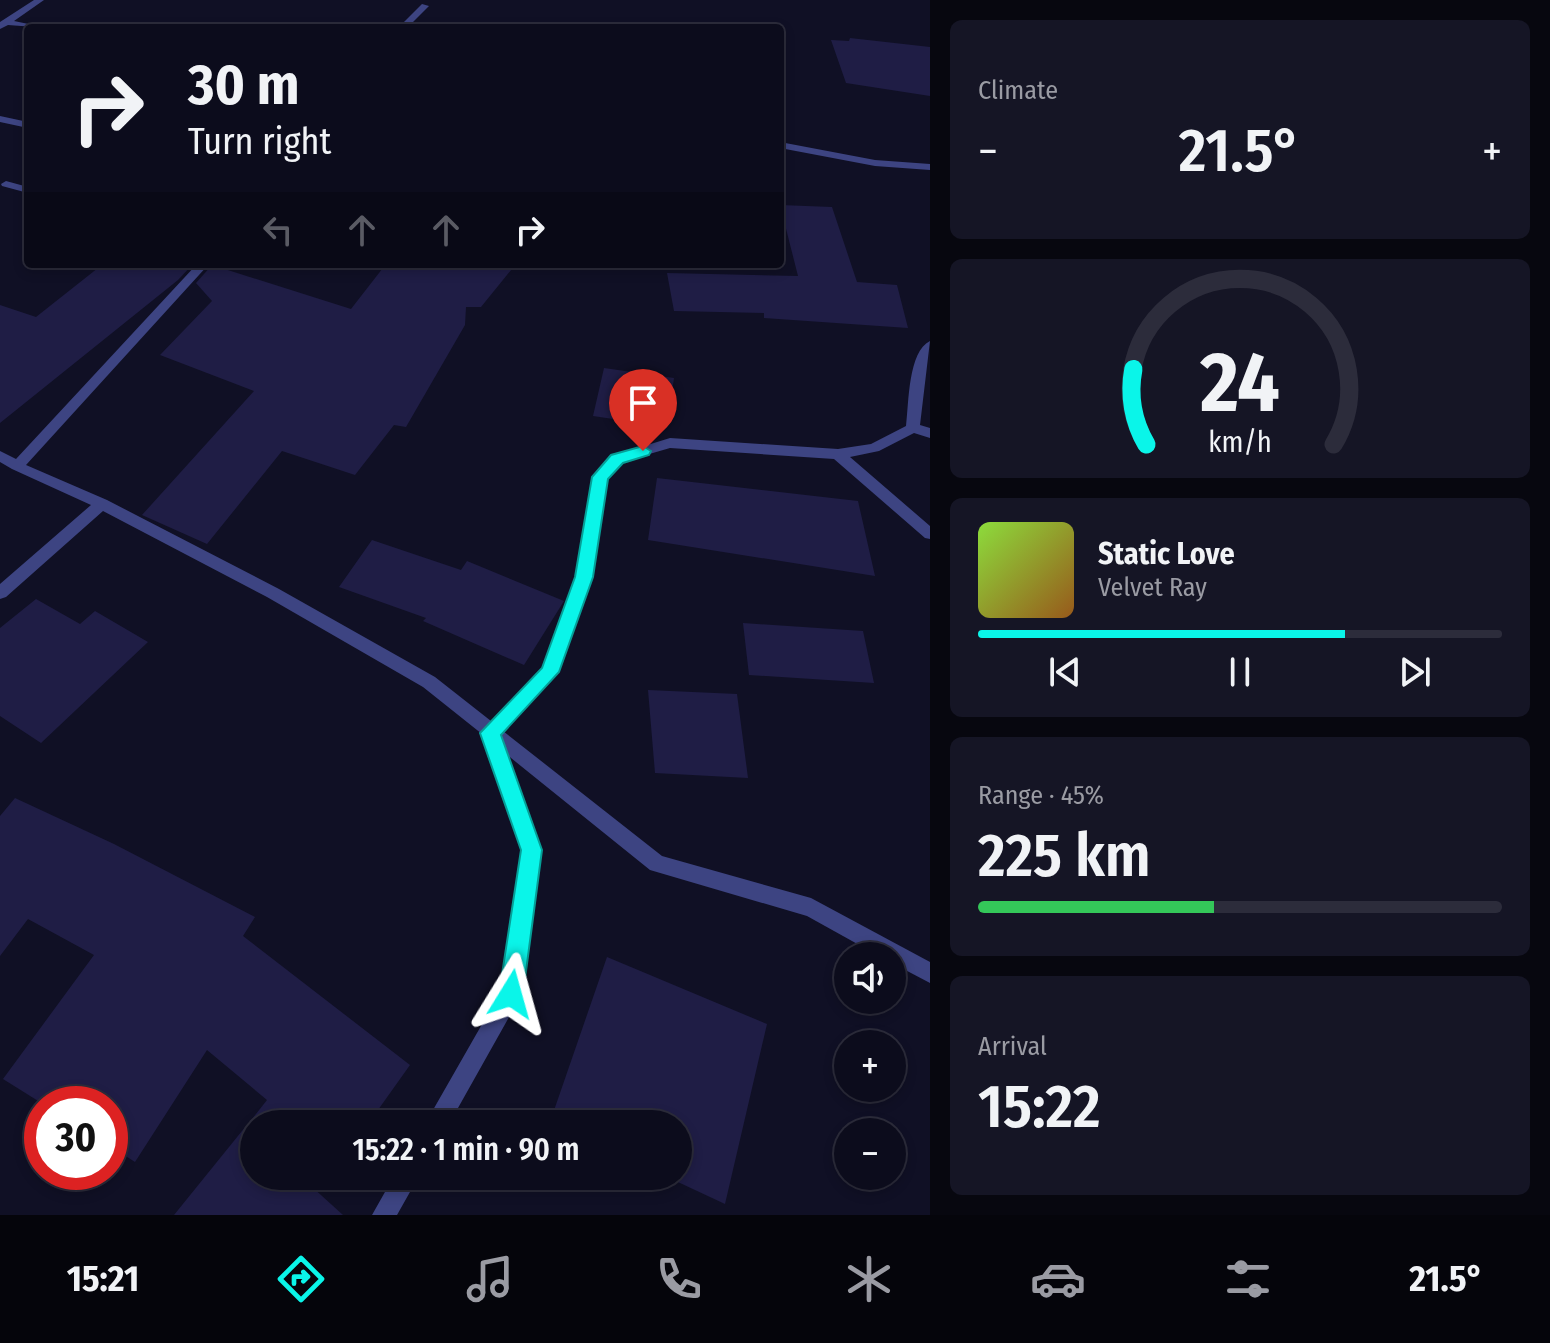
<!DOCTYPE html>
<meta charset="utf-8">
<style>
body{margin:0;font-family:"Fira Sans Condensed",sans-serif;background:#151525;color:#f1f3f6;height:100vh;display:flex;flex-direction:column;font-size:30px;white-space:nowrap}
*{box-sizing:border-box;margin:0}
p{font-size:26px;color:#9a9ba3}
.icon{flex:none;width:44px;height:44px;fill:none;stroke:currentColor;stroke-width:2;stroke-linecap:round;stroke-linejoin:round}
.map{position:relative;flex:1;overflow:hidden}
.drawer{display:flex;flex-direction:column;gap:20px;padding:20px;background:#07070f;width:620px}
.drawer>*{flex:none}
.banner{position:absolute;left:24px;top:24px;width:760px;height:244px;border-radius:8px;box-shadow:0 4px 12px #0003,0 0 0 2px #2c2c3b;background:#0c0c1c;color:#f1f3f6;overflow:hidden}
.controls{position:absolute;left:834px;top:942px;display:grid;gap:16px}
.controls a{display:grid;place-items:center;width:72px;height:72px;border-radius:50%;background:#0c0c1c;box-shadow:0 4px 12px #0003,0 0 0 2px #2c2c3b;font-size:40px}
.speed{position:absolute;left:24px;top:1086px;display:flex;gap:16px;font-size:40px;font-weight:700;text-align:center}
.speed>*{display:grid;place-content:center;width:104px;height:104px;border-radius:50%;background:#0c0c1c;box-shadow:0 4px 12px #0003,0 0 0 2px #2c2c3b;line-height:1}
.speed .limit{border:12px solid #d22;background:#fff;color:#111}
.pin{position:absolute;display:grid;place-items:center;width:68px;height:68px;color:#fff;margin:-82px -34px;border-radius:50% 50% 50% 0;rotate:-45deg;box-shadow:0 0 8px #0007}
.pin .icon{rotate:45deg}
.me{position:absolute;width:88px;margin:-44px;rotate:8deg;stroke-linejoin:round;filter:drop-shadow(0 0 6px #0008)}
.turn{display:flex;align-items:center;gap:28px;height:168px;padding:0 32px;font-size:36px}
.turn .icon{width:104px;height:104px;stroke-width:2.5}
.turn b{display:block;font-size:56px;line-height:68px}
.lanes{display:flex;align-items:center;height:76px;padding:0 32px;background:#0003;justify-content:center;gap:40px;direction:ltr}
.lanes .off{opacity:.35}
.big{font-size:60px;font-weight:600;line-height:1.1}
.drawer .tile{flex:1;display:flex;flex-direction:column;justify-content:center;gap:12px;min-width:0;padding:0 28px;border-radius:12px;background:#151525}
.drawer .dial{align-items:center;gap:0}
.dial svg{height:208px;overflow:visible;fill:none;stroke:#2c2c3b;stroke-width:7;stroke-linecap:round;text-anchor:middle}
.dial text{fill:#f1f3f6;stroke:none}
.song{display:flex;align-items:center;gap:24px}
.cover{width:96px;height:96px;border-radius:12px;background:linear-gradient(135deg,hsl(90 70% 55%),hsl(30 70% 35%))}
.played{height:8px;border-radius:4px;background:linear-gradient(90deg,#0af5e9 70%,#2c2c3b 70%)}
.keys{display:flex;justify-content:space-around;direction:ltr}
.heat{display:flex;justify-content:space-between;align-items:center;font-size:44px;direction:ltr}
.charge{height:12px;border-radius:6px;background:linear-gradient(90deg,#34c759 45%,#2c2c3b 0)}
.trip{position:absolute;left:240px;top:1110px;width:452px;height:80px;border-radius:40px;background:#0c0c1c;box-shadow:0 4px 12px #0003,0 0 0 2px #2c2c3b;font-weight:600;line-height:80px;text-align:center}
.tab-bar{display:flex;height:128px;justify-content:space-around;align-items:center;background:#05050b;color:#9a9ba3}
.tab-bar .icon{width:56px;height:56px}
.tab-bar .on{color:#0af5e9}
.tab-bar b{font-size:36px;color:#f1f3f6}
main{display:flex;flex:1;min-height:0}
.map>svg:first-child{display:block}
.building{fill:#1f1d45}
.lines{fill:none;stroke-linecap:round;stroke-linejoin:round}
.minor{fill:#3d4482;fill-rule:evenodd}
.route{fill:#0af5e9;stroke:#069f97;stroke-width:2}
</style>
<main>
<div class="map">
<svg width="930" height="1215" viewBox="0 0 930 1215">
<rect width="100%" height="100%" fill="#101025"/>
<path class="building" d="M 850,38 L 930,47 L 930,96 L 846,83 L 831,40 L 849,41 Z
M 780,205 L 832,207 L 857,282 L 897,285 L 908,328 L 764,318 L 764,313 L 674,311 L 667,273 L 798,276 Z
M 103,264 L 193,264 L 178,280 L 0,423 L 0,305 L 36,317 Z
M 386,264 L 516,264 L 481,307 L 466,307 L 465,325 L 406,427 L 394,425 L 355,475 L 282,451 L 207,544 L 142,515 L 254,391 L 160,355 L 212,301 L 196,283 L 212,265 L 351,309 Z
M 604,368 L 674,378 L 667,427 L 593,416 Z
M 657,478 L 858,501 L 875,576 L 648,540 Z
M 372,540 L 461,570 L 467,561 L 564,601 L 524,665 L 423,621 L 426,618 L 339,587 Z
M 36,599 L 80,624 L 95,611 L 148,642 L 41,743 L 0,716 L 0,628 Z
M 743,623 L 863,631 L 874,683 L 749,675 Z
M 648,690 L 737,694 L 748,778 L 655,773 Z
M 15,798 L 114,844 L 255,917 L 243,936 L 410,1065 L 368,1124 L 248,1124 L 267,1100 L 207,1050 L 135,1162 L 110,1146 L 110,1104 L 43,1104 L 3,1079 L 94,955 L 28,919 L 0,956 L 0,816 Z
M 607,957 L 767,1024 L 725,1204 L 665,1176 L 678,1176 L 678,1124 L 550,1122 Z
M 246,1126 L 254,1134 L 254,1176 L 300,1176 L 343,1215 L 174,1215 Z"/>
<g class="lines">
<path class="minor" d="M 34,0 L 44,0 L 14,21 L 48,28 L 8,25 L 0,29 L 0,22 Z
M 422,4 L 429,6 L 407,28 L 398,28 Z
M 0,116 L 28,122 L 28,128 L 0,122 Z
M 780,142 L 875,160 L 930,164 L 930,170 L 875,166 L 780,148 Z
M 6,181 L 28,187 L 28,193 L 2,186 L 1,184 Z
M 197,264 L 209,264 L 26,465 L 107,500 L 279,589 L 435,677 L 491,721 L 543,668 L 576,577 L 593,477 L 612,456 L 670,438 L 838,449 L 871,444 L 906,426 C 909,402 908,352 930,341 L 920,425 L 930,428 L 930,438 L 914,433 L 879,451 L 850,457 L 930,526 L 930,539 L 925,538 L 834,459 L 670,448 L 622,462 L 607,479 L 592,577 L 558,672 L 503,731 L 662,856 L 811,898 L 930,962 L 930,983 L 892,963 L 892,956 L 879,956 L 807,916 L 650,870 L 506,754 L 541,850 L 522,994 L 449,1124 L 425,1124 L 501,991 L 521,850 L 482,734 L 423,687 L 267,597 L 103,511 L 6,597 L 0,599 L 0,584 L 91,505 L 12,469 L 0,462 L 0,451 L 16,459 Z
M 394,1176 L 419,1176 L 397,1215 L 372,1215 Z"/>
</g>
<path class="route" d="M 643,446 L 651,451 L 649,455 L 623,463 L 608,479 L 593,577 L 559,672 L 501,735 L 542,850 L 523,994 L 519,1002 L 511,1006 L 503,1002 L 499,994 L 521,850 L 480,733 L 542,668 L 575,577 L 592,477 L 611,455 Z"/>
</svg>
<div class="controls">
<a><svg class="icon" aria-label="sound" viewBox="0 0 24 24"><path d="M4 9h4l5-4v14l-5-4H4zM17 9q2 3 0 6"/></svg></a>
<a>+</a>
<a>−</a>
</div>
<div class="speed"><div class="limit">30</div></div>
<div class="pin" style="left:643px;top:451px;background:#d93025"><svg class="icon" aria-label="arrive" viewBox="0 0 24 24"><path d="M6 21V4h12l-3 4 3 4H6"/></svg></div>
<svg class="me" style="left:511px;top:994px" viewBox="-20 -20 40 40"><path d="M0-17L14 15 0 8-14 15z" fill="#0af5e9" stroke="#fff" stroke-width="4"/></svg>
<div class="trip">15:22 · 1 min · 90 m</div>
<div class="banner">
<div class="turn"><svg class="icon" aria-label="right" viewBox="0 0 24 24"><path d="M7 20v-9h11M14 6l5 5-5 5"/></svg><div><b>30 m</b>Turn right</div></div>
<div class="lanes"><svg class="icon off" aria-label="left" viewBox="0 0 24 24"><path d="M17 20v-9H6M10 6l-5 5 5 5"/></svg><svg class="icon off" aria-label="ahead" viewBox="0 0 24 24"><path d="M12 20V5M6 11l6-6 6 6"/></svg><svg class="icon off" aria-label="ahead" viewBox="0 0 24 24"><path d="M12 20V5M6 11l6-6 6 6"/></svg><svg class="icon" aria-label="right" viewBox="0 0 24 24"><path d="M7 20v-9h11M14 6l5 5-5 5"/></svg></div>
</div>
</div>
<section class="drawer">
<div class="tile"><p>Climate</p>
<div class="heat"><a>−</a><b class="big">21.5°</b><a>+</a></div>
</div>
<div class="tile dial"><svg viewBox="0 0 100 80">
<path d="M14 69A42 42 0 1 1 86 69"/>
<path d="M14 69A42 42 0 0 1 9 40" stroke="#0af5e9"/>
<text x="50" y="56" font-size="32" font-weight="700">24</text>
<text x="50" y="72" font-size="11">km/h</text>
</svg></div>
<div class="tile">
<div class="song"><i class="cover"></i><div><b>Static Love</b><p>Velvet Ray</p></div></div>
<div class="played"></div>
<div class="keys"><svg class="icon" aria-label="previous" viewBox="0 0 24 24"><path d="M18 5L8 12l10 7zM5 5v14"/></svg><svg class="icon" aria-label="pause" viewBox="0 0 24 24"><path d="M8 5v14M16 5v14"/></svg><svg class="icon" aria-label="next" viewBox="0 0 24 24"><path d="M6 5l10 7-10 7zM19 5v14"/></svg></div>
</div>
<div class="tile"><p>Range · 45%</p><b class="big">225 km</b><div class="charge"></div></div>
<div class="tile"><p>Arrival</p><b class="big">15:22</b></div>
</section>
</main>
<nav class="tab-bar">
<b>15:21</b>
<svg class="icon on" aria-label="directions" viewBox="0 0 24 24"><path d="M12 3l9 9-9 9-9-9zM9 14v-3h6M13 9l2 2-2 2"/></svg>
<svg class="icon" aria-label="music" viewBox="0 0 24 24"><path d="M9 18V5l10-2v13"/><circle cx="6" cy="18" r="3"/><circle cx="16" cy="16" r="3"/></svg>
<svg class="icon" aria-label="phone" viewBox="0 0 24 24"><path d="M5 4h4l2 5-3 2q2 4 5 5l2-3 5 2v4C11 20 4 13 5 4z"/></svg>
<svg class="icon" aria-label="climate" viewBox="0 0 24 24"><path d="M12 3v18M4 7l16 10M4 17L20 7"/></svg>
<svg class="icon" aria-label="car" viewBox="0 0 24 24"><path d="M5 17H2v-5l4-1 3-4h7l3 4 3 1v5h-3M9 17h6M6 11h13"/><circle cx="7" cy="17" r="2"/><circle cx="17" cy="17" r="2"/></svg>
<svg class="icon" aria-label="filters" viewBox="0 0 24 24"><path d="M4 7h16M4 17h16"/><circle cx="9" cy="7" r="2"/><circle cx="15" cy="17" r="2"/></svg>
<b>21.5°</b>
</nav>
